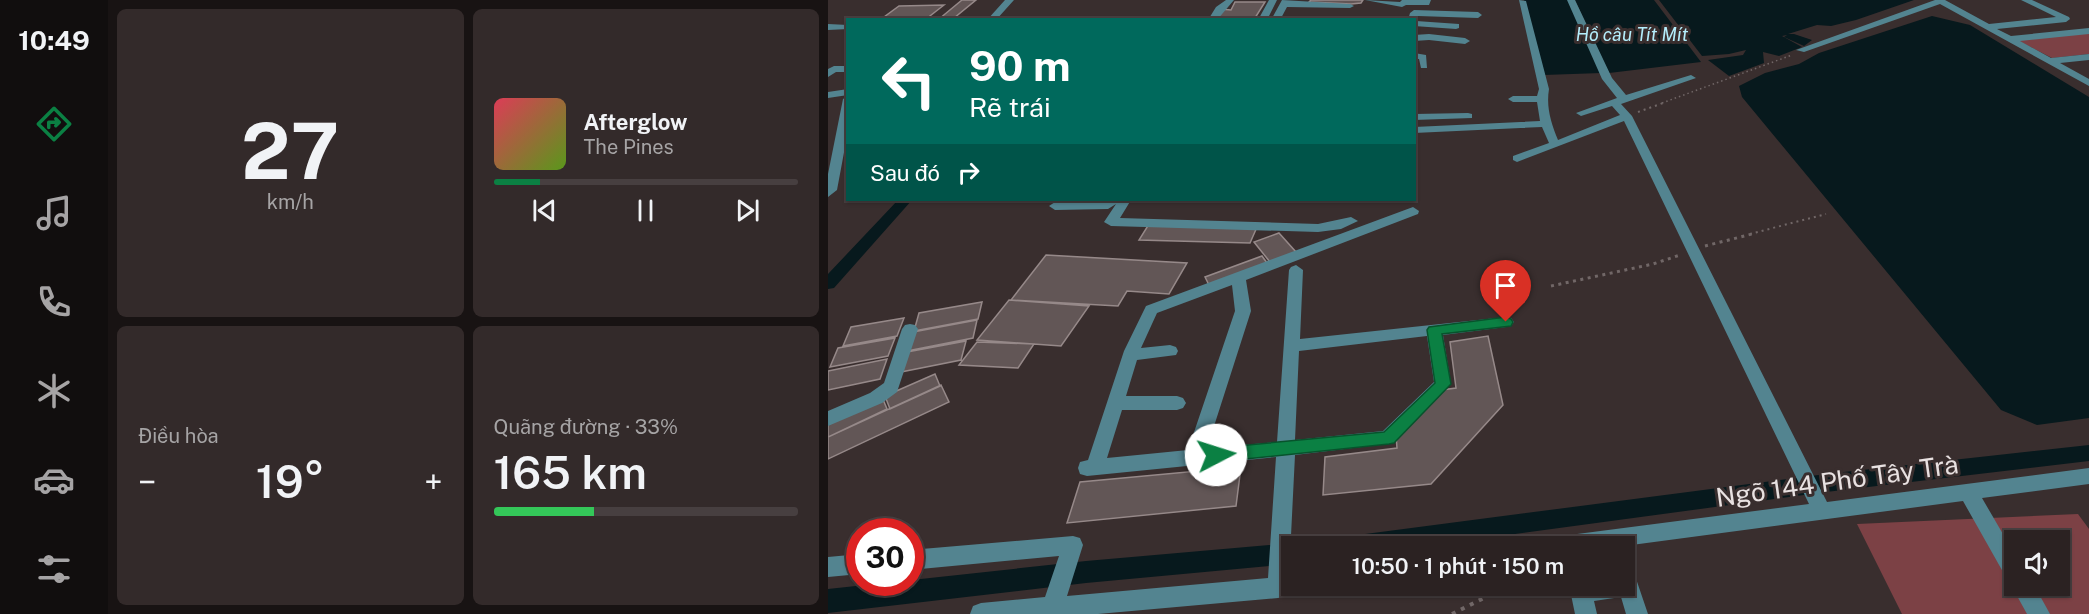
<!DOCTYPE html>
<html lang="vi">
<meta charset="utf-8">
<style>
body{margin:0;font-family:"Public Sans",sans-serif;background:#332a2a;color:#f1f3f6;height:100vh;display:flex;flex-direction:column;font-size:22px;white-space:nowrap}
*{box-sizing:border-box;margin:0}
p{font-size:20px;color:#a6a4a5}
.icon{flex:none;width:33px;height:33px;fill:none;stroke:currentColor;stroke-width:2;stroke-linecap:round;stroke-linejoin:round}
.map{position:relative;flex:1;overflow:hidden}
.drawer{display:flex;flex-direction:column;gap:9px;padding:9px;background:#181313;width:720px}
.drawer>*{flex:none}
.top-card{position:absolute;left:18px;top:18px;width:570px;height:183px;border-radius:0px;box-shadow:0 2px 4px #0004,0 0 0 2px #473f40;background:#00695c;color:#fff;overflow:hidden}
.buttons{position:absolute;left:1176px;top:530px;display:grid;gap:12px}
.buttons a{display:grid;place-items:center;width:66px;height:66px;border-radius:0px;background:#2b2222;box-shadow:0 2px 4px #0004,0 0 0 2px #473f40;font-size:30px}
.speed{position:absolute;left:18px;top:518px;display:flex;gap:12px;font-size:30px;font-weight:700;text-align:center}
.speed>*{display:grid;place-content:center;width:78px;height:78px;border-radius:50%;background:#2b2222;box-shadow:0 2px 4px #0004,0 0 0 2px #473f40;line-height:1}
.speed .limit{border:9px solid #d22;background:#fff;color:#111}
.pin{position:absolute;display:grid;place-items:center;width:51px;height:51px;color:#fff;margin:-62px -26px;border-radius:50% 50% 50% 0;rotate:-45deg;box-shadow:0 0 6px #0007}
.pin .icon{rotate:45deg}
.me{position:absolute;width:66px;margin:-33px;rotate:85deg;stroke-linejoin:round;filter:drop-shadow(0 0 4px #0008)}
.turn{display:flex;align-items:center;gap:21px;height:126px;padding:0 24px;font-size:27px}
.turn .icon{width:78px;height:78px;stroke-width:2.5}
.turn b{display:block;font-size:42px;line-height:51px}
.then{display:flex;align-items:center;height:57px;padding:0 24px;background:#0003;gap:12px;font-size:22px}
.big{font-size:45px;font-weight:600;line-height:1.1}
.drawer .tile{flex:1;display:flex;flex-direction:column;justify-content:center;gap:9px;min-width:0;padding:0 21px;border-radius:9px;background:#332a2a}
.drawer .dial{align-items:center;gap:0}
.dial b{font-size:78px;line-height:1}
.song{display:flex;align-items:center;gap:18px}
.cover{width:72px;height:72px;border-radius:9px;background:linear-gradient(135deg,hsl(350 70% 55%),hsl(90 70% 35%))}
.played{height:6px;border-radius:3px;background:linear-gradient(90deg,#0b8043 15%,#473f40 15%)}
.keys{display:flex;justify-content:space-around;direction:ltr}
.heat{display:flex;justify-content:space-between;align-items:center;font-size:33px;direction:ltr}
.charge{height:9px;border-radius:4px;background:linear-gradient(90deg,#34c759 33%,#473f40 0)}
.drawer .tiles{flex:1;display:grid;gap:9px;grid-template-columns:repeat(2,1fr)}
.trip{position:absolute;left:453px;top:536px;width:354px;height:60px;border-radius:0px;background:#2b2222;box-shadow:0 2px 4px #0004,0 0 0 2px #473f40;font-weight:600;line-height:60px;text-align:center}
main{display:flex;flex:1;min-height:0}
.tab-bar{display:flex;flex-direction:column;width:108px;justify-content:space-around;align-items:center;background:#110e0e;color:#a6a4a5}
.tab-bar .icon{width:42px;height:42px}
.tab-bar .on{color:#0b8043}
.tab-bar b{font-size:27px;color:#f1f3f6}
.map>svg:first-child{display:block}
.green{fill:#7c4145;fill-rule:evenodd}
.water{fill:#07191d}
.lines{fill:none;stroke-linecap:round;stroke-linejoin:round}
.canal{fill:#07191d;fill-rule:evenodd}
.building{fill:#625656;stroke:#968989;stroke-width:1.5}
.path-far3{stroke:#716767;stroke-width:1.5;stroke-dasharray:1.5 3;stroke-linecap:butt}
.path-far2{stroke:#716767;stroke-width:2;stroke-dasharray:2 4;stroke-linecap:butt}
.path-far1{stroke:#716767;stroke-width:3;stroke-dasharray:3 4.5;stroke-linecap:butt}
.path{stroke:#716767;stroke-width:4;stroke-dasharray:4 6;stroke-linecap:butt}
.minor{fill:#538490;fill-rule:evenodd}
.route{fill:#0b8043;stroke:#07532c;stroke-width:1.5}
.labels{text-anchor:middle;stroke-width:6;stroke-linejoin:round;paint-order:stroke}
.far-water-label{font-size:18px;font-style:italic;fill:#b5eefc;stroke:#392e2e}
.near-street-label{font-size:26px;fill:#e8e1e1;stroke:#392e2e}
</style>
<main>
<nav class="tab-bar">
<b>10:49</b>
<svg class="icon on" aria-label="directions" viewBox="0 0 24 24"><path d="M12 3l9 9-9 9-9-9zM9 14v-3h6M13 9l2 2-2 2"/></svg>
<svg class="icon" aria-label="music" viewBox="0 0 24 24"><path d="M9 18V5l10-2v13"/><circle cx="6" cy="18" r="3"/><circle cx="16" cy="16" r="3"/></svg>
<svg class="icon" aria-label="phone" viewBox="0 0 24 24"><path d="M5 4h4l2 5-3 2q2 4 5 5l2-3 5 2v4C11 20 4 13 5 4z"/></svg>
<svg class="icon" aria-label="climate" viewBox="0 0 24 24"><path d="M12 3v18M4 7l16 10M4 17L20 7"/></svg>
<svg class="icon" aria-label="car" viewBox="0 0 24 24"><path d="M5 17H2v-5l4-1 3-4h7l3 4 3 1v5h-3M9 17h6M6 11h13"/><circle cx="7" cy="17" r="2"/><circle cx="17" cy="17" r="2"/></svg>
<svg class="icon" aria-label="filters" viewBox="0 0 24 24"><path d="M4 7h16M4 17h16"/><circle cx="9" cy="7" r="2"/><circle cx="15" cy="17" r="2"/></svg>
</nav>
<section class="drawer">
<div class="tiles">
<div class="tile dial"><b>27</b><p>km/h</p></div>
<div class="tile">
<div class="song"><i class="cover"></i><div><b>Afterglow</b><p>The Pines</p></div></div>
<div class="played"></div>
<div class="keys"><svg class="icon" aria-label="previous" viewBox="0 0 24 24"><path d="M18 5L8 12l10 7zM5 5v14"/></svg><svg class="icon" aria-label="pause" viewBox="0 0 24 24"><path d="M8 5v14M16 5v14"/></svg><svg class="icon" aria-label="next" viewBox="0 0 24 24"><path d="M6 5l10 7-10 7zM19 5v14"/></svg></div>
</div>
<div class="tile"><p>Điều hòa</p>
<div class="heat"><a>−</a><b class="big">19°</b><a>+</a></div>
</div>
<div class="tile"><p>Quãng đường · 33%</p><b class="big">165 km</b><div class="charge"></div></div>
</div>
</section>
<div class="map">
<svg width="1261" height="614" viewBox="0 0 1261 614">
<rect width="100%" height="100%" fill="#392e2e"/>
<path class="green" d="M 1261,33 L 1261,54 L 1224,58 L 1189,40 Z
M 1250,514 L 1261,529 L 1261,614 L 1074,614 L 1029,524 ZM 1186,540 L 1232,540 L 1232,585 L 1186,585 Z"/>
<path class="water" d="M 696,0 L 740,0 L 773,73 L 716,75 Z
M 747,0 L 826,0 L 873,62 L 781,73 Z
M 831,0 L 1086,0 L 1028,20 L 1003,26 L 989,25 L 960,34 L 966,34 L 984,40 L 976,46 L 956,37 L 959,35 L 954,36 L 974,47 L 951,56 L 935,52 L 936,63 L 901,76 L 880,60 L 915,55 L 918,50 L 901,54 L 874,56 Z
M 1104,16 L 1142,25 L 1261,97 L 1261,418 L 1209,425 L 1173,410 L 914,97 L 911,86 L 937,73 L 971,64 L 991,53 Z"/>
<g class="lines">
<path class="canal" d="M 70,200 L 84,200 L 6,288 L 0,289 L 0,274 Z
M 1261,445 L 1261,461 L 998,492 L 598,546 L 511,546 L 514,539 L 522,536 L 998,474 Z
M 464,543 L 472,546 L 464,546 L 464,564 L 258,583 L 0,613 L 0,589 L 258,561 Z"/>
</g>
<path class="building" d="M 134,0 L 148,0 L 126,18 L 111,19 Z
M 483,0 L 535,0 L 533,3 L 523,4 L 481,2 Z
M 407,2 L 437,2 L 427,18 L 384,19 L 392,9 L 403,10 Z
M 116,5 L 98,19 L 52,20 L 71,6 Z
M 321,224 L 429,227 L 422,243 L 311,240 Z
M 451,233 L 468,252 L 442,262 L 426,242 Z
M 218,255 L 359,263 L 341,294 L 299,291 L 290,306 L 183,300 Z
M 434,256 L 439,263 L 381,285 L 377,277 Z
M 181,300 L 261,306 L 233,346 L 149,340 Z
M 154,302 L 150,319 L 86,331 L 91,313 Z
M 76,318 L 69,336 L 15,346 L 23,327 Z
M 149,320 L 145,338 L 79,351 L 85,332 Z
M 660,336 L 675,405 L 603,484 L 495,495 L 497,457 L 569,448 L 568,435 L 613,390 L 628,388 L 622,342 Z
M 67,338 L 60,356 L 2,367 L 10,348 Z
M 138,341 L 133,360 L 73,372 L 79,352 Z
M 149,342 L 206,344 L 190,368 L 131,365 Z
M 59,359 L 52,379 L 0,390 L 0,371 Z
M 107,374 L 112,386 L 62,409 L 57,396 Z
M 113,385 L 121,402 L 0,459 L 0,437 Z
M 54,397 L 59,409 L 0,437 L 0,421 Z
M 413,467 L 408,506 L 239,523 L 252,482 Z"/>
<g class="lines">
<path class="path-far3" d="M 834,103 L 964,55"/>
<path class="path-far2" d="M 810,112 L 838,102
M 922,234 L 998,214"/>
<path class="path-far1" d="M 877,246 L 928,233
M 723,286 L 825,264 L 852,255"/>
<path class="path" d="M 624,614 L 682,585"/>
<path class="minor" d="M 177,0 L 186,0 L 168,20 L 159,20 Z
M 398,0 L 406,0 L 389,20 L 380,20 L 388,7 Z
M 441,0 L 449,0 L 439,20 L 430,20 Z
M 454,0 L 522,4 L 526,6 L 522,8 L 459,7 L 452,20 L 443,20 Z
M 537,0 L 572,2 L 574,0 L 603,0 L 601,5 L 578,5 L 574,7 Z
M 691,0 L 698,1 L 721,89 C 718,107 723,123 730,140 L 792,115 L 784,106 L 753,116 L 748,113 L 789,98 L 774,79 L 739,0 L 747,0 L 784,78 L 798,95 L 863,75 L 868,78 L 793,104 L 804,116 L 999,502 L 1261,468 L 1261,484 L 1154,498 L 1186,553 L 1186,585 L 1206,585 L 1222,614 L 1199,614 L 1183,585 L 1185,581 L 1179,579 L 1135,501 L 796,546 L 716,546 L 719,539 L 726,537 L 981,504 L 796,121 L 689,162 L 685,160 L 685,156 L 721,143 L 714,127 L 586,133 L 586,127 L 712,121 L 709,102 L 685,102 L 680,99 L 685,96 L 709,96 L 711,89 Z
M 1107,0 L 1117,0 L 1161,24 L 1228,17 L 1193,0 L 1204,0 L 1241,17 L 1242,19 L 1238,22 L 1169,29 L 1183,36 L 1261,28 L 1261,34 L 1192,41 L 1223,58 L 1261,54 L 1261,60 L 1232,63 L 1261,79 L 1261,86 L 1112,4 L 976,52 L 968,50 Z
M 586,10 L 650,12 L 654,15 L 650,18 L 590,16 L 588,21 L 631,24 L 631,28 L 628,29 L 586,26 L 586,20 L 580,20 L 582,13 Z
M 520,16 L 524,19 L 477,20 L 481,17 Z
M 0,24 L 20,25 L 20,29 L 0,30 Z
M 601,34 L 637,38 L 642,41 L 637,44 L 601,40 L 586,41 L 586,35 Z
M 586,53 L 598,55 L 599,68 L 593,68 L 591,59 L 586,59 Z
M 20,66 L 20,72 L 8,72 L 0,77 L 0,69 L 6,66 Z
M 20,89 L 20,95 L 0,98 L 0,92 Z
M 20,96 L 20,131 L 9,190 L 0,197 L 0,174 L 15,99 Z
M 640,113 L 644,114 L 644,118 L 586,120 L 586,114 Z
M 278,200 L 303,200 L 292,218 L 490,224 L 523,217 L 530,221 L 513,229 L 490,232 L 283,226 L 276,222 L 288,204 L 280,209 L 227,210 L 221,206 L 227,202 Z
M 585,207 L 591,211 L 590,214 L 418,280 L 423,311 L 379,448 L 449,442 L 461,270 L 463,267 L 468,265 L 475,270 L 472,339 L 678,317 L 683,318 L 686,322 L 683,326 L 678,327 L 615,335 L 623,384 L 566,443 L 467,455 L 461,576 L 464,576 L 464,585 L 484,585 L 480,592 L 450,598 L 270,614 L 142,614 L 145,606 L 153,603 L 217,597 L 231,556 L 82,570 L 82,550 L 245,536 L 252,538 L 255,545 L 239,596 L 440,578 L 448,457 L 259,476 L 252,474 L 250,468 L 252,462 L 260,460 L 296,351 L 318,306 ZM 404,285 L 407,311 L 360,450 L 279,458 L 294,410 L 349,410 L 355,408 L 358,403 L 355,398 L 349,396 L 298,396 L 309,360 L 348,355 L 350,351 L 348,347 L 342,345 L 313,348 L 329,313 ZM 599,336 L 606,382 L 555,431 L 467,440 L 471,351 Z
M 82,324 L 87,325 L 90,329 L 69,392 L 54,403 L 0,426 L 0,411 L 42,393 L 56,383 L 74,329 L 77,325 Z
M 32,554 L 32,574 L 0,577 L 0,557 Z
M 796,561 L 803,564 L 820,614 L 798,614 L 793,597 L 766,601 L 769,614 L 747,614 L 741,585 L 796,585 Z"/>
</g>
<path class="route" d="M 678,317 L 683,319 L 685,322 L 683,326 L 614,334 L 623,384 L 566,443 L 561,444 L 388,462 L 382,460 L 380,455 L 382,450 L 388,448 L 556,432 L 607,383 L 599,330 L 601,327 Z"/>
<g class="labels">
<g class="far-water-label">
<text x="804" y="41">Hồ câu Tít Mít</text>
</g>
<g class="near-street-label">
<text transform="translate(1009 481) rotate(-8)" y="9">Ngõ 144 Phố Tây Trà</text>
</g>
</g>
</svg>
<div class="buttons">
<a><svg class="icon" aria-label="sound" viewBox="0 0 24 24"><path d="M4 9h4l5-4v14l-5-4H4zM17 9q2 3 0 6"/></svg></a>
</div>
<div class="speed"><div class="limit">30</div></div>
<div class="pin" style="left:678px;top:322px;background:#d93025"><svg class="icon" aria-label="arrive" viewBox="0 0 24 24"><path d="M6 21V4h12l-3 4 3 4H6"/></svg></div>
<svg class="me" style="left:388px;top:455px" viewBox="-20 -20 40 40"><circle r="19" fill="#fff"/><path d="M0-13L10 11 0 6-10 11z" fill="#0b8043"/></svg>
<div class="trip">10:50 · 1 phút · 150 m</div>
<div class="top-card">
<div class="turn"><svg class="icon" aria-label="left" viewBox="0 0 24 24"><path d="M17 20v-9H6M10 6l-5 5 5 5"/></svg><div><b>90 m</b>Rẽ trái</div></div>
<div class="then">Sau đó<svg class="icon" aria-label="right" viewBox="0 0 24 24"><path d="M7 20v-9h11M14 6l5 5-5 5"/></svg></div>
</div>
</div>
</main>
